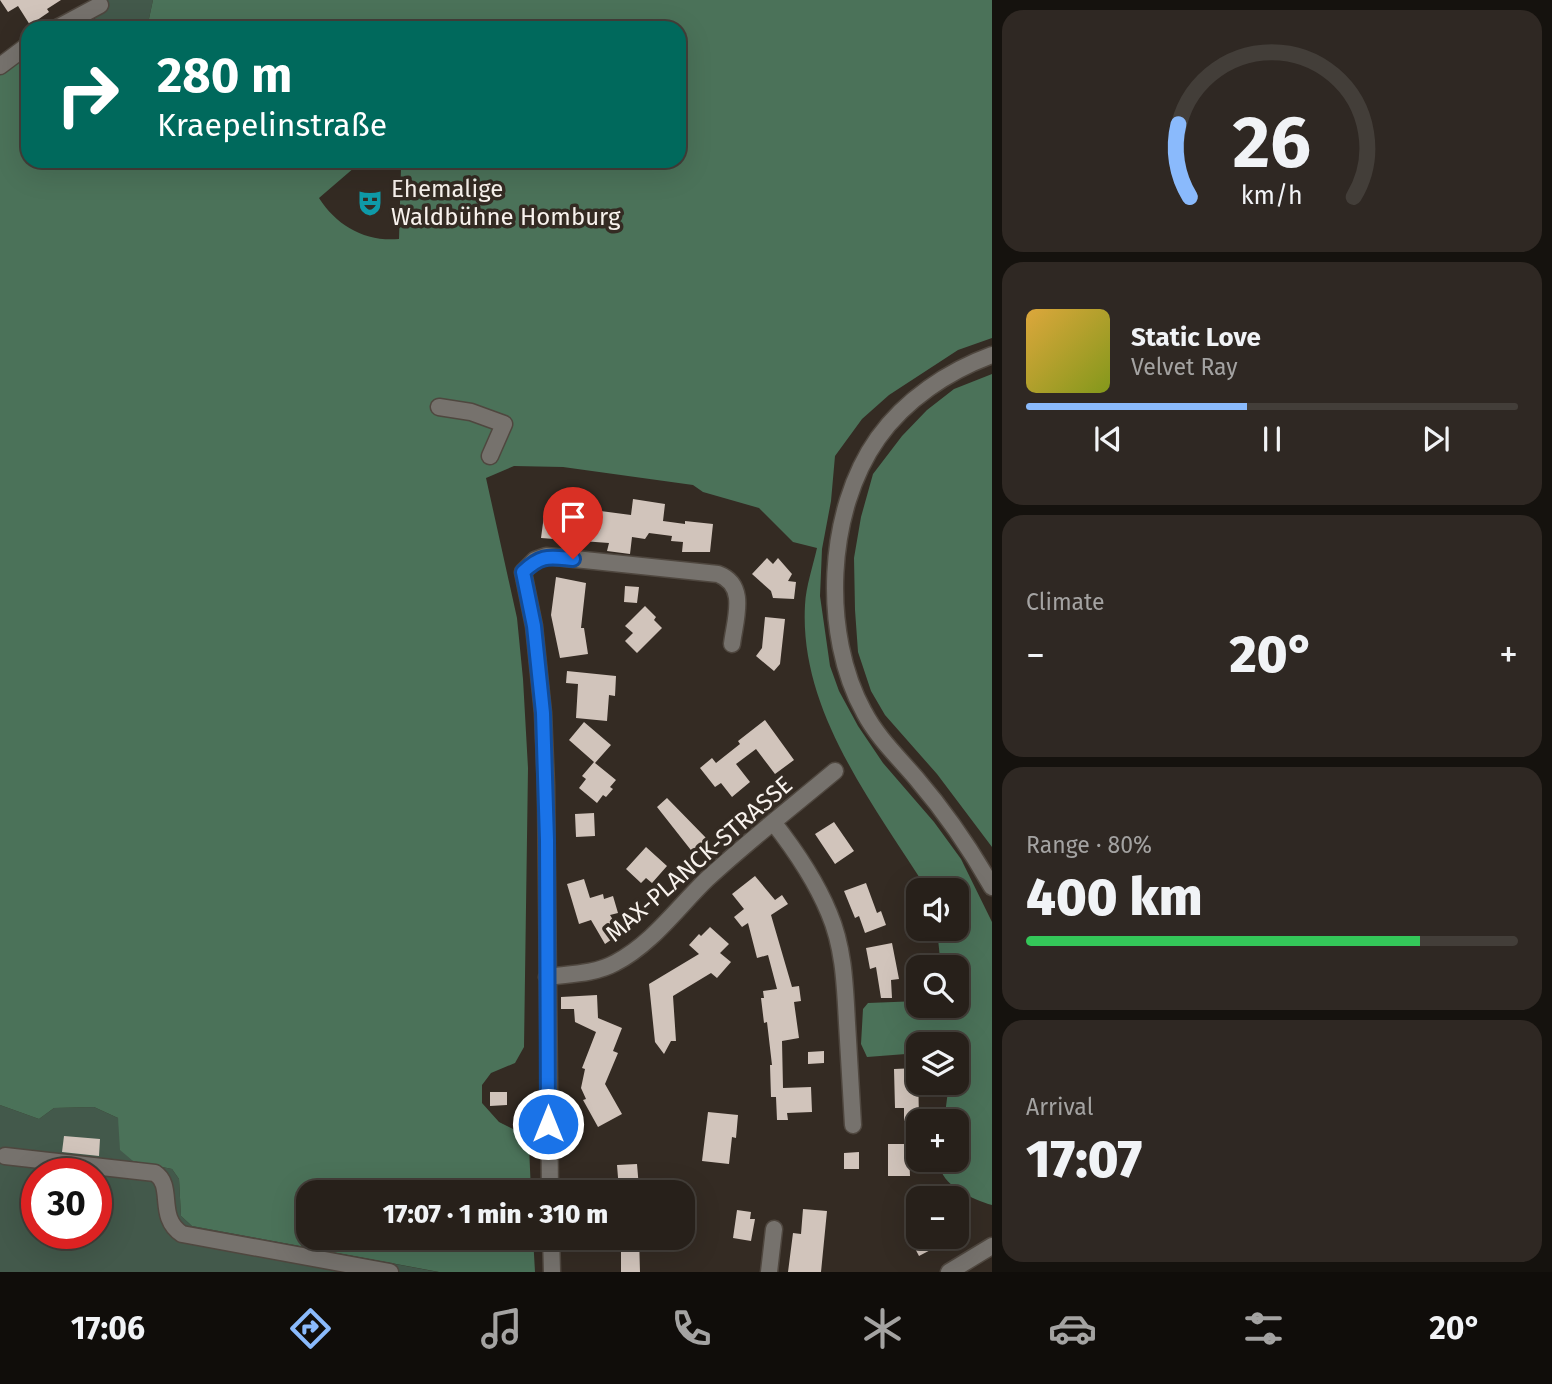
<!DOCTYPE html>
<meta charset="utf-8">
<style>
body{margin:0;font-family:"Fira Sans",sans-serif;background:#2f2823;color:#f1f3f6;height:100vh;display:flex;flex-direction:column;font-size:26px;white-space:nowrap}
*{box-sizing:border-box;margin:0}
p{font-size:23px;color:#a4a3a2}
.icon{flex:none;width:38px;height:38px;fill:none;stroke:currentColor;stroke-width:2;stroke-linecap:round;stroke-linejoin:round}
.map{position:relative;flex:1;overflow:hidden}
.details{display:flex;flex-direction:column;gap:10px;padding:10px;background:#15120e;width:560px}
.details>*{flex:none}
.banner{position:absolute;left:21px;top:21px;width:665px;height:147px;border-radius:21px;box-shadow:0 7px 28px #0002,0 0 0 2px #433e39;background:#00695c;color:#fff;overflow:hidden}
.controls{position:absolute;left:906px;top:878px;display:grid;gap:14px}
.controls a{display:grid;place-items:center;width:63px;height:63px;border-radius:14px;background:#27201a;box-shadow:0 7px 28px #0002,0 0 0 2px #433e39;font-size:35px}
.speed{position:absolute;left:21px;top:1158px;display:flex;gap:14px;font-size:35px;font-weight:700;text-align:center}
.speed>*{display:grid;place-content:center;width:91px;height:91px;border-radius:50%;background:#27201a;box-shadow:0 7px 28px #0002,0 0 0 2px #433e39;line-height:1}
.speed .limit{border:10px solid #d22;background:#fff;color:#111}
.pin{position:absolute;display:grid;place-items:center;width:60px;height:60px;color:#fff;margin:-72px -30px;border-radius:50% 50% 50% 0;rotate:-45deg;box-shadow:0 0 7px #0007}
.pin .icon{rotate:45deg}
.me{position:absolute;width:77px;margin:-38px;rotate:0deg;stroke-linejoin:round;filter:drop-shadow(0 0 5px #0008)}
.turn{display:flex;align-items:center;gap:24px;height:147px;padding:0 21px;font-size:32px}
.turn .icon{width:91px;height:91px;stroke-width:2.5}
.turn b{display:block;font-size:49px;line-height:60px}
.big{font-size:52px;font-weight:800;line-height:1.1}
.details .tile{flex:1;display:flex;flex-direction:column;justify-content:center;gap:10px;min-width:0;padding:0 24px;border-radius:21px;background:#2f2823}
.details .dial{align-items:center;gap:0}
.dial svg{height:182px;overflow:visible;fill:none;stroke:#433e39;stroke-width:7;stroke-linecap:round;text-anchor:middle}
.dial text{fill:#f1f3f6;stroke:none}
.song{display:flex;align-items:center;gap:21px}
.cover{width:84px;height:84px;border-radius:10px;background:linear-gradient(135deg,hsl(40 70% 55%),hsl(70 70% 35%))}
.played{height:7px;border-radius:4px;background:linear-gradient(90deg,#8abafc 45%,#433e39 45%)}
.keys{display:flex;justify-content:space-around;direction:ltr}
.heat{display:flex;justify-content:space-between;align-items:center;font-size:38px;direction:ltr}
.charge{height:10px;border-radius:5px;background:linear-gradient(90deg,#34c759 80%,#433e39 0)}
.trip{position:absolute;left:296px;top:1180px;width:399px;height:70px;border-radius:21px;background:#27201a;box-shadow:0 7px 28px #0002,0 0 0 2px #433e39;font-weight:800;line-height:70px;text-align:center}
.tab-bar{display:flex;height:112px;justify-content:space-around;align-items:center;background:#100d0a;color:#a4a3a2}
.tab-bar .icon{width:49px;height:49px}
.tab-bar .current{color:#8abafc}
.tab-bar b{font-size:32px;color:#f1f3f6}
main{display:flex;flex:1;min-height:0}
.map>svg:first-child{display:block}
.green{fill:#43594b;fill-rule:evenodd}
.forest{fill:#4b7259}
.building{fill:#d1c4bb}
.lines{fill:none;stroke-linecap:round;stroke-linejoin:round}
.minor-casing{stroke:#4f473f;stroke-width:19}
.minor{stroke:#76726d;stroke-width:16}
.route-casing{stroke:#114b97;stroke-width:18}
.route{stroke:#1a73e8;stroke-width:12}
.labels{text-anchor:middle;stroke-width:7;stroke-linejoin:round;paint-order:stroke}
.poi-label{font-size:24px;fill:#f8f2ed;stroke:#342b23;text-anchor:start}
.street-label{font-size:24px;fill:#f8f2ed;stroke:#342b23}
</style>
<main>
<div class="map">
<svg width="992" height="1272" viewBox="0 0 992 1272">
<rect width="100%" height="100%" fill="#342b23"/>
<path class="green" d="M 101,0 L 153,0 L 147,28 L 92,28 Z
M 0,1105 L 39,1119 L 54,1108 L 94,1107 L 118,1118 L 133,1161 L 172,1169 L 179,1179 L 181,1216 L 192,1226 L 438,1272 L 0,1272 ZM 37,1174 L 96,1174 L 96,1234 L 37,1234 Z"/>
<path class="forest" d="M 153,0 L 992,0 L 992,338 L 958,350 L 889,395 L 862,419 L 835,456 L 831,501 L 822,549 L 820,596 L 830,666 L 839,691 L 858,726 L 883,763 L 934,822 L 961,859 L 992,922 L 992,1205 C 972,1199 937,1184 940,1160 L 957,1160 L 957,1122 L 944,1122 L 949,1083 L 957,1083 L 957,1045 L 919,1045 L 919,1053 L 867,1057 L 861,1044 L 863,1009 L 868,1003 L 919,1001 L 919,1006 L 957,1006 L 957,968 L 941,968 L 937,929 L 957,929 L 957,891 L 928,891 C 875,806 799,712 805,605 C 806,586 813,566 817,548 L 793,542 L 759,508 L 703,492 L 693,485 L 563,467 L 514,466 L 486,478 L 517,618 L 523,679 L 528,768 L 524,1047 L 515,1063 L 491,1073 L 482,1085 L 482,1103 L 499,1122 L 515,1130 L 529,1146 L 531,1192 L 308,1192 L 308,1237 L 533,1237 L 535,1272 L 439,1272 L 192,1226 L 181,1216 L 179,1179 L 172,1169 L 133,1161 L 120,1150 L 118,1118 L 94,1107 L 54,1108 L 39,1119 L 0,1105 L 0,74 L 28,56 L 28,161 L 362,161 L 319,198 C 337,226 365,242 399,239 L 401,168 L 388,161 L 679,161 L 679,28 L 147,28 Z
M 992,374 L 992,847 L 937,774 L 885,715 L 871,691 L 858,652 L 855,610 L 854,558 L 861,517 L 873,474 L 902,436 L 927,410 L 954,389 Z"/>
<path class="building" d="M 0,0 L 61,0 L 47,9 L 49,12 L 30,25 L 18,6 L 8,12 Z
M 633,499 L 665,504 L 663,521 L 685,524 L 685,521 L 713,524 L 710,552 L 682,552 L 683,542 L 671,541 L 672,536 L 649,533 L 645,539 L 632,537 L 630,554 L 607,551 L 609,543 L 541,538 L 545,508 L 592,517 L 593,510 L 631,515 Z
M 767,558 L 773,564 L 778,558 L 792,574 L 788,581 L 796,582 L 794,599 L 773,598 L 771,591 L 752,574 Z
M 556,577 L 586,583 L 581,628 L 584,628 L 588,654 L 560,658 L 551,615 Z
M 625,586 L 639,587 L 637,603 L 624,602 Z
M 645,606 L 656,617 L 654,620 L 662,628 L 637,653 L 625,641 L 633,633 L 625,626 Z
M 765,617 L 785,619 L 780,664 L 774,671 L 756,656 L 762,648 Z
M 567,671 L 616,676 L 615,696 L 609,695 L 607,721 L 576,718 L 578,684 L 566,683 Z
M 765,720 L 794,760 L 775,774 L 756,749 L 736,764 L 750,782 L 732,797 L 721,783 L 715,787 L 700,768 L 712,758 L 716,763 L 740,744 L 738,741 Z
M 584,722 L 611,745 L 595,763 L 616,780 L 610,787 L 613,789 L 606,797 L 603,795 L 597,803 L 579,788 L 586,779 L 582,776 L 594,762 L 569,740 Z
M 667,798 L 709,841 L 694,854 L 657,807 Z
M 594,813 L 595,836 L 576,837 L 575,814 Z
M 834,822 L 854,851 L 835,864 L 815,834 Z
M 646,847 L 667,866 L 652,883 L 646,878 L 641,883 L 626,869 Z
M 755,876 L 775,900 L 782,895 L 788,904 L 771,915 L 792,987 L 799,986 L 801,1001 L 794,1002 L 799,1038 L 782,1041 L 783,1088 L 811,1087 L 812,1112 L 787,1113 L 788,1120 L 777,1120 L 776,1097 L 771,1097 L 770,1065 L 772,1065 L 767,1022 L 764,1023 L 761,998 L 764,998 L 763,991 L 777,989 L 768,955 L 757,958 L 748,923 L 742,927 L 734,917 L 744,909 L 732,894 Z
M 584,879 L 590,898 L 603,894 L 604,899 L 613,896 L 618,913 L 610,915 L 621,933 L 605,944 L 591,920 L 579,924 L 567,884 Z
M 866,883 L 877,913 L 881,911 L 886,925 L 865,933 L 859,916 L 855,918 L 844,891 Z
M 710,927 L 729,944 L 720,953 L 731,962 L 717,978 L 711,973 L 673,996 L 676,1041 L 671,1041 L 664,1054 L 655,1042 L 649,984 L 699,954 L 689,945 L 699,934 L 701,936 Z
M 892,943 L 899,979 L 891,980 L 892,998 L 881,998 L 876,967 L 870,969 L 866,948 Z
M 597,995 L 598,1018 L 622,1028 L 613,1051 L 618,1053 L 605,1084 L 622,1114 L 598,1127 L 583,1100 L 586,1099 L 581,1088 L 585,1069 L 582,1068 L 596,1032 L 575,1022 L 574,1009 L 561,1009 L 561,997 Z
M 824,1051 L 824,1063 L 808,1064 L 808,1052 Z
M 918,1068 L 919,1121 L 904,1121 L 904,1108 L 895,1108 L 894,1069 Z
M 490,1092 L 507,1092 L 507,1105 L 490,1106 Z
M 708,1112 L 738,1115 L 736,1138 L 732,1137 L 729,1164 L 702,1161 Z
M 64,1136 L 100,1139 L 99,1156 L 62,1152 Z
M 888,1144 L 915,1144 L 916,1154 L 909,1154 L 910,1176 L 888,1176 Z
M 859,1152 L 859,1169 L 844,1169 L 844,1153 Z
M 637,1164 L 639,1188 L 619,1190 L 617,1165 Z
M 803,1209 L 827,1211 L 821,1272 L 788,1272 L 793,1233 L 801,1234 Z
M 737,1210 L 751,1212 L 750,1219 L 755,1219 L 751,1241 L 733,1238 Z
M 621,1237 L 639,1237 L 640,1272 L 621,1272 Z
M 909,1237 L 936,1237 L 940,1245 L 919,1256 Z"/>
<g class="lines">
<g class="minor-casing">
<path id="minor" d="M 57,28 L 100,5
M 0,66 L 28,45
M 992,355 C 948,371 905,400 878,438 C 826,511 821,634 864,712 C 877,737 898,757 916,778 C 945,812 970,848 992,887
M 439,407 L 471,412 L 504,424 L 490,456
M 773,822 C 795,850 815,879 829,913 C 844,948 845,986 847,1023 C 849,1057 851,1091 853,1125
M 547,977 C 569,974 595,974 615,963 C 652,944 678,907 707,879 C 748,841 792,807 835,771
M 5,1156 L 155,1173 C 175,1186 156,1217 182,1234 L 390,1272
M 550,1192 L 546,786 L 543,713 L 534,626 L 523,572 L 535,560 L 546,556 L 718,574 C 748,585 735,619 732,644
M 551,1237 L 552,1272
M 769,1272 L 774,1229
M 949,1272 L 992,1246"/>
</g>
<use href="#minor" class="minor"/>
</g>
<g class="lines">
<g class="route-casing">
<path id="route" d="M 548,1124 L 547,840 L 543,713 L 534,626 L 523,572 C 542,554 549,557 573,559"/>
</g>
<use href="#route" class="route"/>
</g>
<defs>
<g id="theatre-bare" transform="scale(2.1)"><path d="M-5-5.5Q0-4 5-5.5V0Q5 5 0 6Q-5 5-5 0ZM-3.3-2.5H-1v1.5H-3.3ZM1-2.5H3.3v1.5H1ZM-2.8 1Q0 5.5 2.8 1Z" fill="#0f9aa8" stroke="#342b23" stroke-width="2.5" paint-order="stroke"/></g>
</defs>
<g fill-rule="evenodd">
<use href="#theatre-bare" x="370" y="203"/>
</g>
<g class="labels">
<g class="poi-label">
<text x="391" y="197">Ehemalige<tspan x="391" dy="28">Waldbühne Homburg</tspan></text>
</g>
<g class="street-label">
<text transform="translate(699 859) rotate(-41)" y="8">MAX-PLANCK-STRASSE</text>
</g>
</g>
</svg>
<div class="controls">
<a><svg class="icon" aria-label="sound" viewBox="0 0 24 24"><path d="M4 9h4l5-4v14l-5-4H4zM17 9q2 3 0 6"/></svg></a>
<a><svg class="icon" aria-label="search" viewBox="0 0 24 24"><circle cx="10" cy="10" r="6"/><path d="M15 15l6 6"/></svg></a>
<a><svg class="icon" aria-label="layers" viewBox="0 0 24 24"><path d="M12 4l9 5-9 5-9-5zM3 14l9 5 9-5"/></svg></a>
<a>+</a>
<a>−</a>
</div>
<div class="speed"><div class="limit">30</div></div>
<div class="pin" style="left:573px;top:559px;background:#d93025"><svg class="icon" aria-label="arrive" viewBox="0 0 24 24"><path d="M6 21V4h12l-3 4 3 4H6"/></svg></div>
<svg class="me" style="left:548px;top:1124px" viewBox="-20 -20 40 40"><circle r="17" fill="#1a73e8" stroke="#fff" stroke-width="3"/><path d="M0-11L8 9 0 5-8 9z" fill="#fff"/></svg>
<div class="trip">17:07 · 1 min · 310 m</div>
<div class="banner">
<div class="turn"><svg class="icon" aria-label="right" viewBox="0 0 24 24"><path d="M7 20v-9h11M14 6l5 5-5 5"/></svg><div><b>280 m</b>Kraepelinstraße</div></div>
</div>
</div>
<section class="details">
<div class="tile dial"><svg viewBox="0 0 100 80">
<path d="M14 69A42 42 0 1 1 86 69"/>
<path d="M14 69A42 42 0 0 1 9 37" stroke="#8abafc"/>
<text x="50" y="56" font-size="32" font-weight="700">26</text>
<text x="50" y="72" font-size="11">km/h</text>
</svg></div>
<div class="tile">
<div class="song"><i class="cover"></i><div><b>Static Love</b><p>Velvet Ray</p></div></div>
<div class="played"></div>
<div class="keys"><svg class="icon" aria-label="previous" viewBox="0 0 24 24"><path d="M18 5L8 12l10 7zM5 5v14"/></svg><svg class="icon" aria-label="pause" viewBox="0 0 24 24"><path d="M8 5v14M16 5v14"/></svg><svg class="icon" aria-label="next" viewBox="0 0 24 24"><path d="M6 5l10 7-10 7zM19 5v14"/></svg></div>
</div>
<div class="tile"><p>Climate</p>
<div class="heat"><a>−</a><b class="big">20°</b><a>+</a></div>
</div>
<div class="tile"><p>Range · 80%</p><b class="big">400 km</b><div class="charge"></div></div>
<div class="tile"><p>Arrival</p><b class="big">17:07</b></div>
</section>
</main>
<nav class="tab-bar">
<b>17:06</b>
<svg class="icon current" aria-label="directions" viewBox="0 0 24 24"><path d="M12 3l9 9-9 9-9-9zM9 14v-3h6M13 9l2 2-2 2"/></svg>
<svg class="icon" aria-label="music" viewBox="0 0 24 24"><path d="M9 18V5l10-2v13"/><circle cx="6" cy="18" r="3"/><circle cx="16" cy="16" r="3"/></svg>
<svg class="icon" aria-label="phone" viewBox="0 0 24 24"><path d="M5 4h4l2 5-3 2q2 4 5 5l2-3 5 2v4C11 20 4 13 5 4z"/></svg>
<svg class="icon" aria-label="climate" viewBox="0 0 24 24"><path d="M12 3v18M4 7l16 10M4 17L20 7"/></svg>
<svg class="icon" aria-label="car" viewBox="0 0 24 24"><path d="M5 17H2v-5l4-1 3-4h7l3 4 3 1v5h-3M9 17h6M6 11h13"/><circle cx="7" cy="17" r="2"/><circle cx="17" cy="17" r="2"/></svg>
<svg class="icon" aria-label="filters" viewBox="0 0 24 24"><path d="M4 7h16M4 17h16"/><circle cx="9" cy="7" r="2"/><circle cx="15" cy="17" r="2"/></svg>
<b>20°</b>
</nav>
